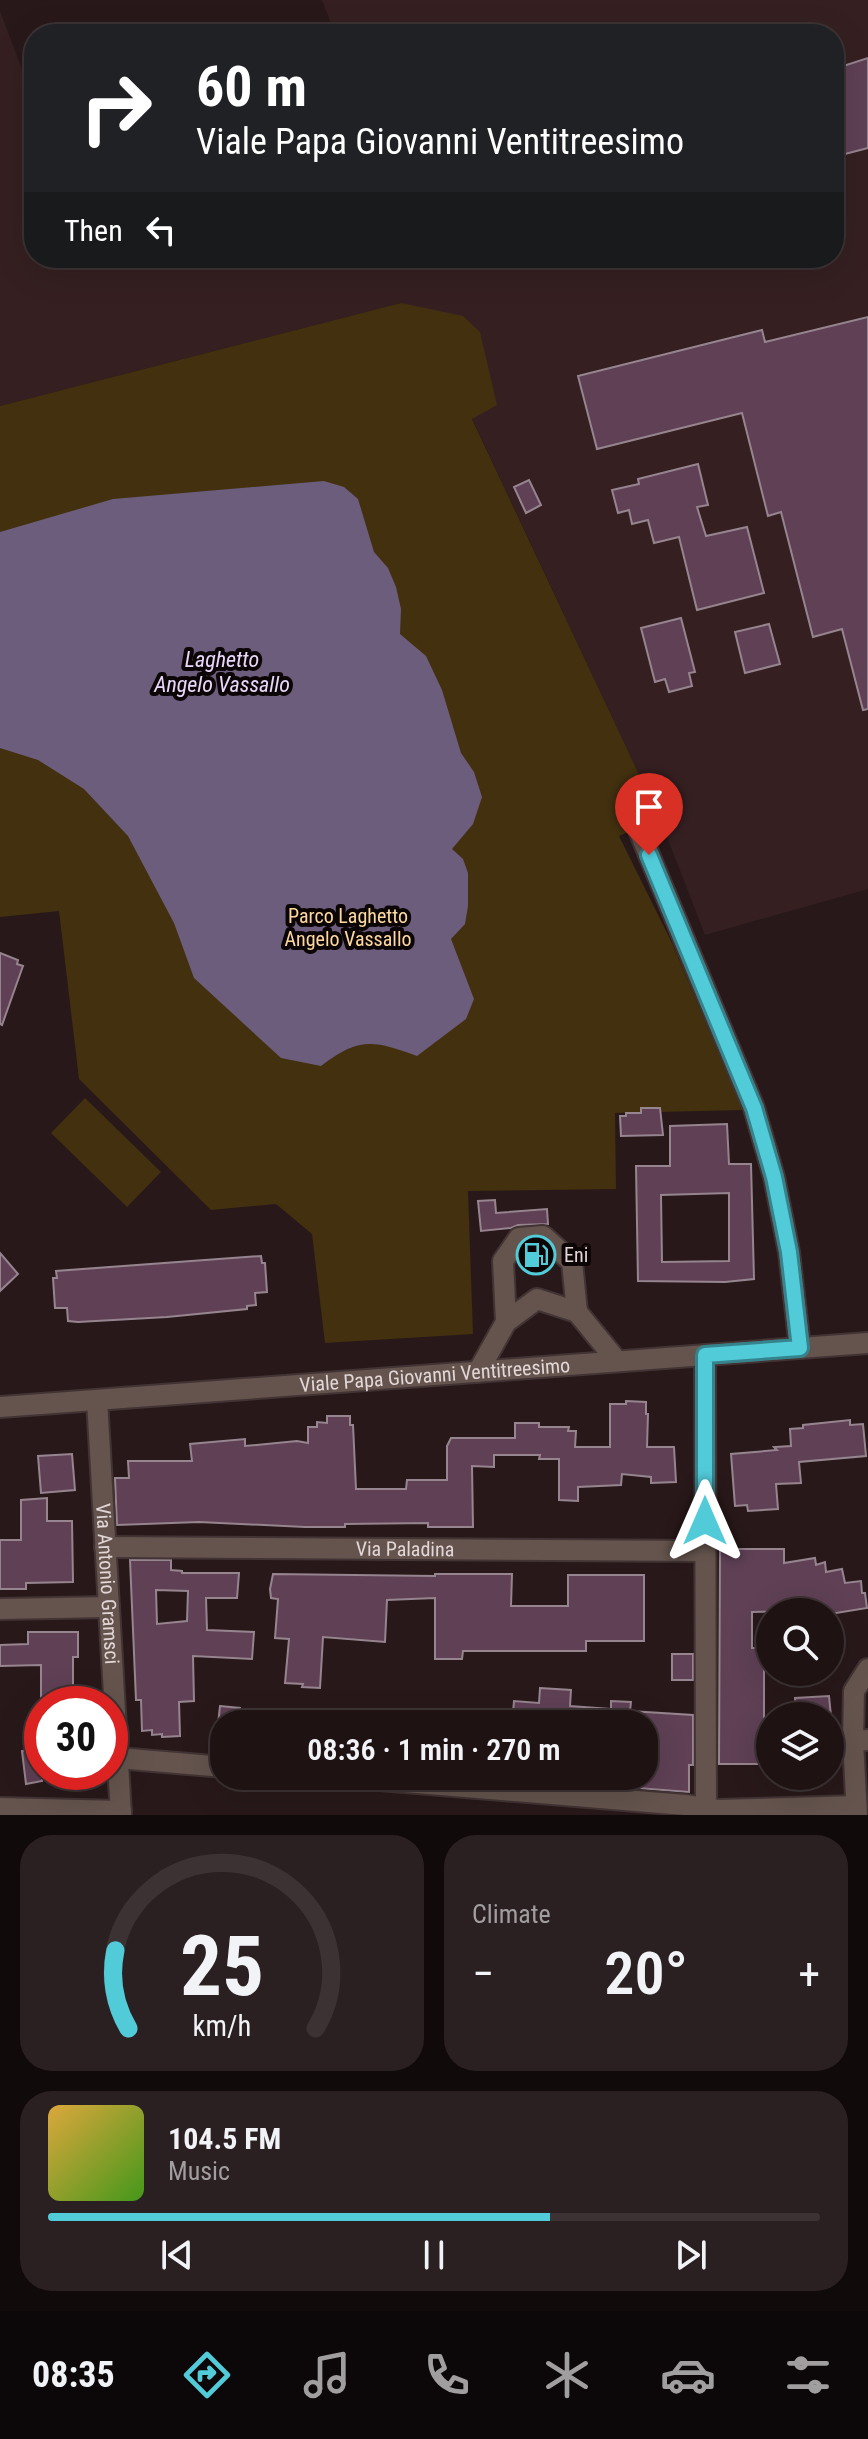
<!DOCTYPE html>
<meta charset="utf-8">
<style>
body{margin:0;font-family:"Roboto Condensed",sans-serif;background:#2b2021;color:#f1f3f6;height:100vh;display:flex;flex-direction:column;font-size:30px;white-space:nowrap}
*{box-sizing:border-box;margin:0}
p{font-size:26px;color:#a19ea0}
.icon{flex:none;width:44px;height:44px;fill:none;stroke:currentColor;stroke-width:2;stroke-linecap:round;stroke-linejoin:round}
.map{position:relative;height:1815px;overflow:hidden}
.panel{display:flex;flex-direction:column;gap:20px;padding:20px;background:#100a0a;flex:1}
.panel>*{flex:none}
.top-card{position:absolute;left:24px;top:24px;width:820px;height:244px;border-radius:32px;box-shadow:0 8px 32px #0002,0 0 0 2px #3c3233;background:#202124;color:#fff;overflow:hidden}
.tools{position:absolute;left:756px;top:1598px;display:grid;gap:16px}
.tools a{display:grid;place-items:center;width:88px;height:88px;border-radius:50%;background:#1e1213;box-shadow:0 8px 32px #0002,0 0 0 2px #3c3233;font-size:40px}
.speed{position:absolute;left:24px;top:1686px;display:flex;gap:16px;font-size:40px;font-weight:700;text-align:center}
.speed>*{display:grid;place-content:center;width:104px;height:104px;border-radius:50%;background:#1e1213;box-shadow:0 8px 32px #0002,0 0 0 2px #3c3233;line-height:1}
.speed .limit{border:12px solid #d22;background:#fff;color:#111}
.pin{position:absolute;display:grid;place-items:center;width:68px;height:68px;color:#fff;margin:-82px -34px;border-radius:50% 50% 50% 0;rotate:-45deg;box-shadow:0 0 8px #0007}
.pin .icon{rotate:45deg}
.me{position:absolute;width:88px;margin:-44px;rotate:0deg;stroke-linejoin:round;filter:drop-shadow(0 0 6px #0008)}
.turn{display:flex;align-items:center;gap:28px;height:168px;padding:0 40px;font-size:36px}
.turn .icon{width:104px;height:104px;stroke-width:2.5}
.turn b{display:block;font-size:56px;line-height:68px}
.then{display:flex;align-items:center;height:76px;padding:0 40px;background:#0003;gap:16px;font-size:30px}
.big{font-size:60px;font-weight:600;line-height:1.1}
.panel .tile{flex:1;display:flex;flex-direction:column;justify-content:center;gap:12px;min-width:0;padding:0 28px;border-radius:32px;background:#2b2021}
.panel .dial{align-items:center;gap:0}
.dial svg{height:208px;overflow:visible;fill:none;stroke:#3c3233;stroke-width:7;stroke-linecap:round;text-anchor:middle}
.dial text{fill:#f1f3f6;stroke:none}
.song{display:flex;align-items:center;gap:24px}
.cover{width:96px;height:96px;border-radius:12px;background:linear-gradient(135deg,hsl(40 70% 55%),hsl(100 70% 35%))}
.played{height:8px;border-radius:4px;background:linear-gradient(90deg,#52cbd9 65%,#3c3233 65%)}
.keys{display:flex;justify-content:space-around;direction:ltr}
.heat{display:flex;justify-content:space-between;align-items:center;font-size:44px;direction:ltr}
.panel .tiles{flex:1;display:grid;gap:20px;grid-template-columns:1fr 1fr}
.tile:last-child{grid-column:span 2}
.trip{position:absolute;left:210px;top:1710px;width:448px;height:80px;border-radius:32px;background:#1e1213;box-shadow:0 8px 32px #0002,0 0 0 2px #3c3233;font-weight:600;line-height:80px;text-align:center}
.dock{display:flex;height:128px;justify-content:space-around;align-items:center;background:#0c0708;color:#a19ea0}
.dock .icon{width:56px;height:56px}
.dock .on{color:#52cbd9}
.dock b{font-size:36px;color:#f1f3f6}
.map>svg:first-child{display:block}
.built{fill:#351f21}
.green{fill:#42300f}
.water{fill:#6c5d7d}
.building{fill:#5f4055;stroke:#96848f;stroke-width:2;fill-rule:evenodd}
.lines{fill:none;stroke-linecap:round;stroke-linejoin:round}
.minor-casing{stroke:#423334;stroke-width:24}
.minor{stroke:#64544d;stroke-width:20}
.route-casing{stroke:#35848d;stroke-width:20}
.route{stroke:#52cbd9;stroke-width:14}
.labels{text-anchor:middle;stroke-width:8;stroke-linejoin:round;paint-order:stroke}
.park-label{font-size:20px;fill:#fdd9a0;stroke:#0c0506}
.poi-label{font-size:20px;fill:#e2d6d7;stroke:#0c0506;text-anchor:start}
.street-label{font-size:20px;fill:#e2d6d7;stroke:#0c0506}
.water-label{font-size:22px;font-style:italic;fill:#e8d8fb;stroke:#0c0506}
</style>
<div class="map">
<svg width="868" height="1815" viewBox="0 0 868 1815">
<rect width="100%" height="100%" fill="#281819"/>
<path class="built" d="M 322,0 L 868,0 L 868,889 L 705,935 L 660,819 L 472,418 L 401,303 L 0,406 L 0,11 L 34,101 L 34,258 L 834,258 L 834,34 L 335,34 Z"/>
<path class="green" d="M 401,303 L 463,316 L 480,332 L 497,405 L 472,419 L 660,819 L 619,836 L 673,945 L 743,1110 L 615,1113 L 616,1189 L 468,1191 L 473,1334 L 325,1343 L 312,1234 L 276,1204 L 211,1210 L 79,1079 L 59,911 L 0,917 L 0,406 Z
M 85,1098 L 161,1172 L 127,1207 L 51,1133 Z"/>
<path class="water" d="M 324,481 L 344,487 L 358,499 L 374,552 L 388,568 L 396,587 L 401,609 L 400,634 L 426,656 L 442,690 L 461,753 L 474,772 L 482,797 L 473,824 L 452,849 L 463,859 L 468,873 L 468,906 L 465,924 L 451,939 L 474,999 L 466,1019 L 417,1056 C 373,1040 359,1037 321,1066 L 281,1058 L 194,978 L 174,923 L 128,836 L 84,789 L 38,760 L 0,748 L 0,532 L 113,499 Z"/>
<path class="building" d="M 868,58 L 868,148 L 845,154 L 841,140 L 834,143 L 834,69 Z
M 868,317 L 868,709 L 863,710 L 842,629 L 813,637 L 781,512 L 768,516 L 742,413 L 597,449 L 578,376 L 762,330 L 765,342 Z
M 698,464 L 708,505 L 697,507 L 706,536 L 747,527 L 764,593 L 697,610 L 679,537 L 654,543 L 648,520 L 632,524 L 629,510 L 618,513 L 612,490 L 639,484 L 638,479 Z
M 529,480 L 541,505 L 526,513 L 514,487 Z
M 681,618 L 695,672 L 689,673 L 692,686 L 669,692 L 665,679 L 655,682 L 641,628 Z
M 769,624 L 780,664 L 745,673 L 735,632 Z
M 0,953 L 18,960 L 17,964 L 23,966 L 2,1025 L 0,1024 Z
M 641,1108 L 660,1108 L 663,1135 L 621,1136 L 620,1116 L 626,1116 L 626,1113 L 641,1113 Z
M 727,1124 L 729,1164 L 751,1164 L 754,1279 L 725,1282 L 638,1281 L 636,1166 L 670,1166 L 670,1126 ZM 729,1193 L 729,1261 L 662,1262 L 661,1195 Z
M 495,1200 L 496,1213 L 547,1209 L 548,1224 L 518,1225 L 511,1228 L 481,1231 L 478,1201 Z
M 538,1249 L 542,1253 L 543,1269 L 526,1270 L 525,1252 Z
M 0,1253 L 18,1274 L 0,1291 Z
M 261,1256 L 262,1263 L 265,1263 L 267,1292 L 255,1293 L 256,1305 L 247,1306 L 247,1309 L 167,1317 L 78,1322 L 68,1321 L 67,1308 L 55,1308 L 53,1278 L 57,1278 L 56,1271 Z
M 626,1401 L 646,1402 L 646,1414 L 648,1414 L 647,1447 L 674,1447 L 676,1482 L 651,1483 L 651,1477 L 622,1474 L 621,1485 L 578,1487 L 578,1501 L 559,1500 L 559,1459 L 539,1459 L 540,1455 L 494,1455 L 494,1467 L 472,1466 L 473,1527 L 428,1527 L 428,1523 L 345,1524 L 345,1527 L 305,1527 L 199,1522 L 117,1525 L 115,1478 L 129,1478 L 128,1461 L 192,1461 L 190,1444 L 245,1439 L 245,1446 L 297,1441 L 308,1443 L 308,1427 L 317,1427 L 317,1422 L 327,1423 L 327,1416 L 350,1416 L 350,1425 L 353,1425 L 356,1489 L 406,1489 L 407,1480 L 447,1480 L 447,1446 L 451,1438 L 515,1438 L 515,1423 L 539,1423 L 539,1427 L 569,1427 L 568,1431 L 576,1431 L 575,1447 L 610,1447 L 610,1404 L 626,1404 Z
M 850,1420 L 850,1425 L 863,1424 L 866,1456 L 799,1462 L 801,1483 L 776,1484 L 778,1509 L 748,1511 L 747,1505 L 735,1506 L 731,1454 L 777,1450 L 774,1447 L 791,1446 L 790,1429 L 803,1428 L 803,1425 Z
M 72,1454 L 75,1490 L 41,1493 L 38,1456 Z
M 47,1498 L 47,1521 L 72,1521 L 73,1582 L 26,1583 L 26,1589 L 0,1589 L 0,1540 L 21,1540 L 21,1500 Z
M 720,1549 L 784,1549 L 784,1563 L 815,1558 L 816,1565 L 825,1562 L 826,1572 L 842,1569 L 845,1583 L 861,1581 L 862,1593 L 865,1593 L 867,1608 L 830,1614 L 799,1611 L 752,1612 L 752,1648 L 770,1648 L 770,1666 L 764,1666 L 764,1764 L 719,1764 Z
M 130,1560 L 171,1560 L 171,1570 L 182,1571 L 182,1573 L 239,1573 L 237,1598 L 206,1598 L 207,1630 L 254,1632 L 252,1659 L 193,1656 L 194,1701 L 179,1702 L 180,1736 L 162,1737 L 162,1734 L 152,1735 L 152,1730 L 142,1731 L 141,1700 L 136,1700 ZM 156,1590 L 188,1591 L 187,1621 L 157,1624 Z
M 273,1574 L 435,1576 L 435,1574 L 512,1574 L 511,1606 L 568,1606 L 568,1575 L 644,1575 L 644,1641 L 586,1641 L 586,1651 L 463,1651 L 462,1659 L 435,1659 L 435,1598 L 387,1600 L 385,1642 L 323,1637 L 320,1688 L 302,1687 L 303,1684 L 285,1683 L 289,1639 L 275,1638 L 278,1599 L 271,1598 L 270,1589 Z
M 28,1632 L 78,1632 L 78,1657 L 73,1657 L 73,1704 L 41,1704 L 41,1665 L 0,1666 L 0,1645 L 28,1644 Z
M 672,1654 L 693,1654 L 693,1680 L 672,1680 Z
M 540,1688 L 571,1690 L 570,1706 L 611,1709 L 611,1701 L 631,1702 L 630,1711 L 693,1715 L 693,1765 L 689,1765 L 689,1792 L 599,1785 L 600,1776 L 644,1776 L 644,1724 L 512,1724 L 514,1701 L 539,1703 Z
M 829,1696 L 831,1716 L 796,1716 L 795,1698 Z
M 220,1706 L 240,1708 L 239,1724 L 218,1724 Z
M 42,1748 L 42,1781 L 26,1784 L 22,1751 Z"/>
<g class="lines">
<g class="minor-casing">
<g id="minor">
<path d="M 640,833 L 754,1108 L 774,1177 L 789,1252 L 800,1348"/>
<path d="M 506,1322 L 503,1261 L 519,1238 L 543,1236 L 572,1262 L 577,1312"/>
<path d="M 705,1355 L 706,1815"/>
<path d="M 478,1372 L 506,1322 L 537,1299 L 577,1312 L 617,1361"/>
<path id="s1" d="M 97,1400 L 121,1815"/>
<path id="s2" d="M 0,1407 L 868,1343"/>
<path id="s3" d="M 105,1547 L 705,1551"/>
<path d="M 0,1609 L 109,1607"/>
<path d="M 853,1741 L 854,1691 L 868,1669"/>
<path d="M 118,1758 L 224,1767"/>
<path d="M 332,1776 L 685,1805 L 718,1810 L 856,1806"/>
<path d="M 0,1808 L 121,1811"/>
<path d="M 857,1815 L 853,1741 L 868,1740"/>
</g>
</g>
<use href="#minor" class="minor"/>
</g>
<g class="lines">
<g class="route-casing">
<path id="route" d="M 649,855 L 754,1108 L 774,1177 L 789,1252 L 800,1348 L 705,1355 L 705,1521"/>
</g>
<use href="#route" class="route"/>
</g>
<defs>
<g id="fuel-ring" transform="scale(2)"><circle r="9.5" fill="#0c0506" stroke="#52cbd9" stroke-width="1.5"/><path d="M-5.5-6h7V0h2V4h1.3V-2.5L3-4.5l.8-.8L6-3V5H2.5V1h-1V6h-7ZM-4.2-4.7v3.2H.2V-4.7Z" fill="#52cbd9"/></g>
</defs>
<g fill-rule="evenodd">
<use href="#fuel-ring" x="536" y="1255"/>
</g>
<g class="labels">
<g class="park-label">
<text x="348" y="923">Parco Laghetto<tspan x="348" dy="23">Angelo Vassallo</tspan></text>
</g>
<g class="poi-label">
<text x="564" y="1262">Eni</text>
</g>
<g class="street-label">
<text dy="7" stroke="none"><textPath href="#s2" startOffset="436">Viale Papa Giovanni Ventitreesimo</textPath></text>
<text dy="7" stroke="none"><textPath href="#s3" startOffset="300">Via Paladina</textPath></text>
<text dy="7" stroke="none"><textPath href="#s1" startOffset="184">Via Antonio Gramsci</textPath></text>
</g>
<g class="water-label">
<text x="222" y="667">Laghetto<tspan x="222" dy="25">Angelo Vassallo</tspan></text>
</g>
</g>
</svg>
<div class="tools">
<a><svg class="icon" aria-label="search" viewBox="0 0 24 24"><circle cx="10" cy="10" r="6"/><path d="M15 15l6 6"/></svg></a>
<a><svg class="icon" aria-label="layers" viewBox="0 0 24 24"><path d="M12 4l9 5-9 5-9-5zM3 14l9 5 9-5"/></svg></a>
</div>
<div class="speed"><div class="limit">30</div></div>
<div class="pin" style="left:649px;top:855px;background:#d93025"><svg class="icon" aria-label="arrive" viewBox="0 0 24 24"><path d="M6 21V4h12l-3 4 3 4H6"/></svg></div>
<svg class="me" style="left:705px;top:1521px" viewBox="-20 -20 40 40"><path d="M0-17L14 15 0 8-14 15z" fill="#52cbd9" stroke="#fff" stroke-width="4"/></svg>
<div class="trip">08:36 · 1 min · 270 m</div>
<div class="top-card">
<div class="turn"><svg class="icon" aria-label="right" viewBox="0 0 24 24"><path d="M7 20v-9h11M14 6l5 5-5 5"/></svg><div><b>60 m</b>Viale Papa Giovanni Ventitreesimo</div></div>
<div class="then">Then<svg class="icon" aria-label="left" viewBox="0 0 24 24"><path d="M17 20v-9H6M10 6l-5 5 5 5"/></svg></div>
</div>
</div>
<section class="panel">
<div class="tiles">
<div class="tile dial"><svg viewBox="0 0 100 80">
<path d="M14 69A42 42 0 1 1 86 69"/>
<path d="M14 69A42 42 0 0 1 9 39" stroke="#52cbd9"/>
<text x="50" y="56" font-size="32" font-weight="700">25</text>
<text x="50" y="72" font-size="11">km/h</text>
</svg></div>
<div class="tile"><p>Climate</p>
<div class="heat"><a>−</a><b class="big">20°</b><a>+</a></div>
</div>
<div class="tile">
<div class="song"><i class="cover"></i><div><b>104.5 FM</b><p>Music</p></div></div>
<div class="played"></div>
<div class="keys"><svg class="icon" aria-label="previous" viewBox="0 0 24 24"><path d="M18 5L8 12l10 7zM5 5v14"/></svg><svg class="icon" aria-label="pause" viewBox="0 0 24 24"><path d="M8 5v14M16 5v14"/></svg><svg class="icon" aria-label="next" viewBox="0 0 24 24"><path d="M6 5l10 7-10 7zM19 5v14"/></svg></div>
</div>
</div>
</section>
<nav class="dock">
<b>08:35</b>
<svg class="icon on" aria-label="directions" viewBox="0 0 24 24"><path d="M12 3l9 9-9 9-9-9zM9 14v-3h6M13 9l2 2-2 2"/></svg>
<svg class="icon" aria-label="music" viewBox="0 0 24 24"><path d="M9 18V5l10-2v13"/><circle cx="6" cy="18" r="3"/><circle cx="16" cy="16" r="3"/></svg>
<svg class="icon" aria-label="phone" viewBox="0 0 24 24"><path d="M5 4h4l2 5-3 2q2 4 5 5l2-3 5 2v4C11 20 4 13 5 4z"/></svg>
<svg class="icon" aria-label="climate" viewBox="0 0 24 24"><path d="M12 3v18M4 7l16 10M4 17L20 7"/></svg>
<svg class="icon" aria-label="car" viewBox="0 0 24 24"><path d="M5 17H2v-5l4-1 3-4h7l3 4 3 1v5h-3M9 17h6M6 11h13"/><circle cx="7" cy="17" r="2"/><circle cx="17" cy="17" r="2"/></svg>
<svg class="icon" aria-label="filters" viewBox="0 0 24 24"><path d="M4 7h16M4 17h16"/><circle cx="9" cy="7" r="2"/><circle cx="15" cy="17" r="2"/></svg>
</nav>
